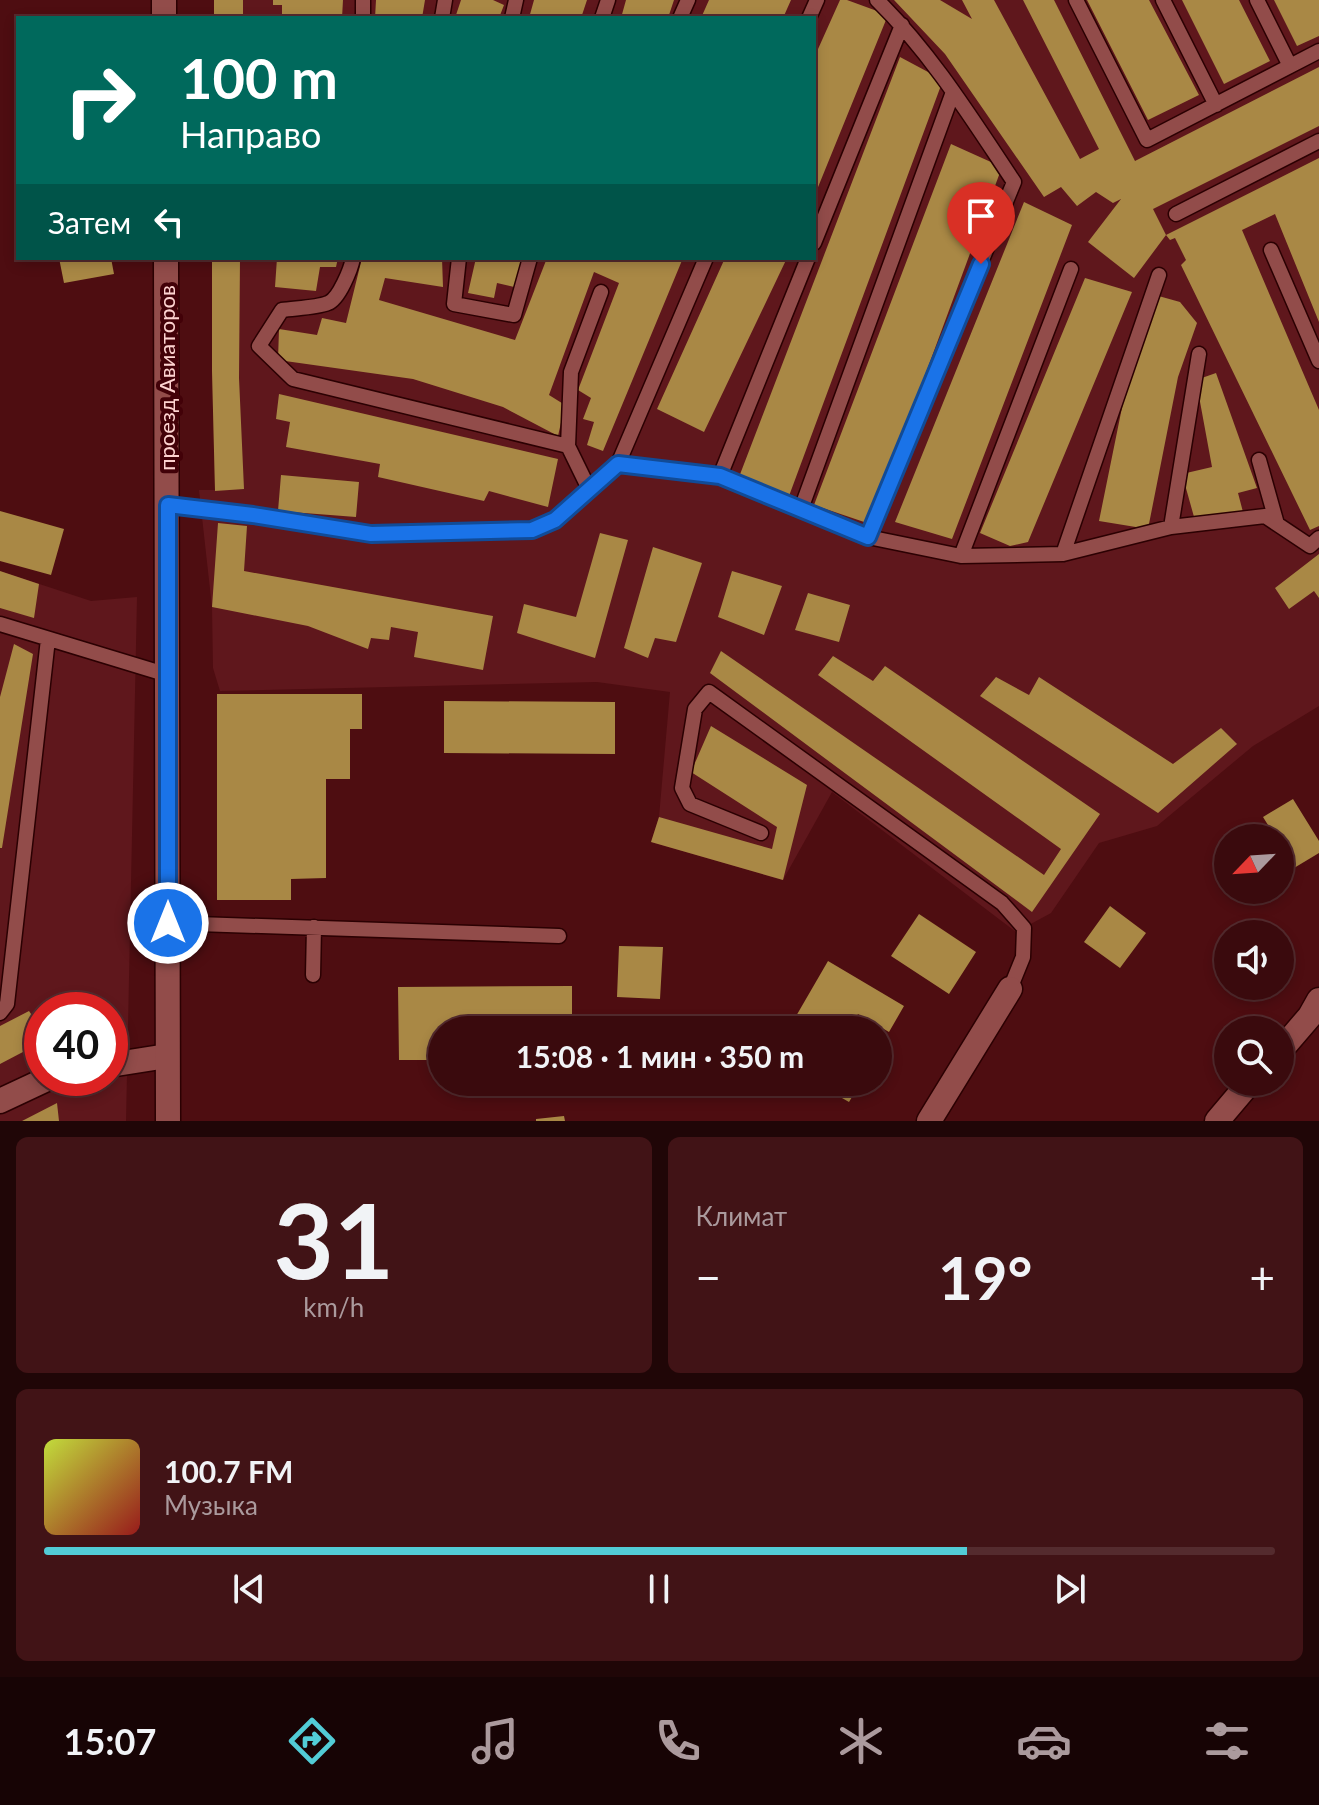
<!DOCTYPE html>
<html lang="ru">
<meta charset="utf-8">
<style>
body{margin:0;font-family:Lato,sans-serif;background:#411316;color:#f1f3f6;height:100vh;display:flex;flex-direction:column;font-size:30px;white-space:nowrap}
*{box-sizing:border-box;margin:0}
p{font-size:26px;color:#ab9a9d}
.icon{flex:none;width:44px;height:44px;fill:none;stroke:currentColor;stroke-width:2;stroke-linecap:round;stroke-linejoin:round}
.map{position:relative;height:1121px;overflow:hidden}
.details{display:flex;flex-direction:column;gap:16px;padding:16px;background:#200607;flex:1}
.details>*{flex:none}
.top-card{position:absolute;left:16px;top:16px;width:800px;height:244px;border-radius:0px;box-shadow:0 4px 12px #0003,0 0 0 2px #542b2e;background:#00695c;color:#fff;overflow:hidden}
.needle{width:52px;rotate:245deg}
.tools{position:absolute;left:1214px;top:824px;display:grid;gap:16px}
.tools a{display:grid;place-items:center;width:80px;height:80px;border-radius:50%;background:#3a0a0d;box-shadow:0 4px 12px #0003,0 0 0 2px #542b2e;font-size:40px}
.speed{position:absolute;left:24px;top:992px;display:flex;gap:16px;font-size:40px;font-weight:700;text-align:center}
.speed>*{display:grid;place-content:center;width:104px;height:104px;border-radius:50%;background:#3a0a0d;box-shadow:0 4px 12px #0003,0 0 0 2px #542b2e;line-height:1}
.speed .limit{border:12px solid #d22;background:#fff;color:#111}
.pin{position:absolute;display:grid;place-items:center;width:68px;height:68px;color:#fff;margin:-82px -34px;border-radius:50% 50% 50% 0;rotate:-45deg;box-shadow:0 0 8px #0007}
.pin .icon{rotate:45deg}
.me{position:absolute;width:88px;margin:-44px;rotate:0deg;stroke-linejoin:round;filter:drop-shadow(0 0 6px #0008)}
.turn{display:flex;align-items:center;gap:28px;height:168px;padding:0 32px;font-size:36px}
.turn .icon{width:104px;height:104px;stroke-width:2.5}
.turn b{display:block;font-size:56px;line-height:68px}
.then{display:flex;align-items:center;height:76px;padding:0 32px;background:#0003;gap:16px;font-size:30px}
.big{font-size:60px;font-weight:700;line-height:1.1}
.details .tile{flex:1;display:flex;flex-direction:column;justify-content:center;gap:12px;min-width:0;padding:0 28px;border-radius:12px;background:#411316}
.details .dial{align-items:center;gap:0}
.dial b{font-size:104px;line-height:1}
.song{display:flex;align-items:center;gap:24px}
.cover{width:96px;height:96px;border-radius:12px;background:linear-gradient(135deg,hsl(70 70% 55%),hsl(0 70% 35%))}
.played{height:8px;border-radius:4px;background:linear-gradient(90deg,#52ccd6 75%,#542b2e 75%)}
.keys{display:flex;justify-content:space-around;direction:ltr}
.heat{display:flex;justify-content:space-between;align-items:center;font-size:44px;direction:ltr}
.details .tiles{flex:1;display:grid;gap:16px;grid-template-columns:1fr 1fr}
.tile:last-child{grid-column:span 2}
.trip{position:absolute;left:428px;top:1016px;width:464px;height:80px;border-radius:40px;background:#3a0a0d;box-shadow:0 4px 12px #0003,0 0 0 2px #542b2e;font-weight:700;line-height:80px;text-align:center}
.dock{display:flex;height:128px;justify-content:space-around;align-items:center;background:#170405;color:#ab9a9d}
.dock .icon{width:56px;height:56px}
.dock .active{color:#52ccd6}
.dock b{font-size:36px;color:#f1f3f6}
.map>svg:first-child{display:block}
.built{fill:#5f171c;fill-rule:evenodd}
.building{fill:#a98845}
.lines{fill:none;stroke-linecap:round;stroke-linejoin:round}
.lane-casing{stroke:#2b0002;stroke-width:17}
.street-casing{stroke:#2b0002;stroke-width:27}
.secondary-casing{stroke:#2b0002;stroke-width:27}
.lane{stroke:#924c4a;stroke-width:14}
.street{stroke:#924c4a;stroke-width:24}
.secondary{stroke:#924c4a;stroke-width:24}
.route-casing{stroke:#114b97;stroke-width:20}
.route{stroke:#1a73e8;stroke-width:14}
.labels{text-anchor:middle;stroke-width:8;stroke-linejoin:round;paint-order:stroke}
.street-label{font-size:22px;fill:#fdd3d0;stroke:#420108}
</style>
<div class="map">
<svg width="1319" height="1121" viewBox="0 0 1319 1121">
<rect width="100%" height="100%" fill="#4e0d11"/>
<path class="built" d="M 214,0 L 1319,0 L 1319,706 L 1253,746 L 1157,826 L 1099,843 L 1051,913 L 1016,932 L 832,792 L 783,880 L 651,842 L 659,817 L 670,692 L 597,682 L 220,691 L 213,668 L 212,607 L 199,490 L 215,490 L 212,371 L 212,258 L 814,258 L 814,18 L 214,18 Z
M 0,571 L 91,601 L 137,597 L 126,1121 L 0,1121 ZM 42,1010 L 110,1010 L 110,1078 L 42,1078 Z"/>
<path class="building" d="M 214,0 L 243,0 L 243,18 L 214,18 Z
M 273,0 L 343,0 L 342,18 L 282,18 L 282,5 L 273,5 Z
M 376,0 L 425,0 L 422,18 L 375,18 Z
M 461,0 L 493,0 L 504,5 L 499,18 L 455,18 Z
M 534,0 L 587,0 L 581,18 L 529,18 Z
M 626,0 L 674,0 L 668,18 L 621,18 Z
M 709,0 L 791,0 L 783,18 L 701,18 Z
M 840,0 L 847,0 L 888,15 L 814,197 L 814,58 Z
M 894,0 L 940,0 L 972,19 L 962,0 L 994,0 L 1080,159 L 1099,149 L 1023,0 L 1054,0 L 1135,161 L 1319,67 L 1319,126 L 1153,209 L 1166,235 L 1134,278 L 1088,242 L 1121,199 L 1113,203 L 1096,192 L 1077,206 L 1061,187 L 1044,197 L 945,54 Z
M 1087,0 L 1149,0 L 1199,95 L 1148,120 Z
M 1182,0 L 1239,0 L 1270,61 L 1224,84 Z
M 1274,0 L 1319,0 L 1319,36 L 1297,46 Z
M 900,57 L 943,80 L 789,496 L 739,477 Z
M 951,144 L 1002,167 L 870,524 L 814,505 Z
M 1319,158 L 1319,322 L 1275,214 L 1242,230 L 1319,410 L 1319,526 L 1310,530 L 1181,265 L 1186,260 L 1175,238 L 1170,240 L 1166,235 Z
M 1024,202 L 1072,225 L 952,539 L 895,522 Z
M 59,258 L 111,258 L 114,274 L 64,283 Z
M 212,258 L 240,258 L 239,378 L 244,489 L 215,491 L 212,371 Z
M 277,258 L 338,258 L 336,267 L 320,267 L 316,291 L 275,287 Z
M 362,258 L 442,258 L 443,287 L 385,278 L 379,300 L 515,340 L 547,258 L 683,258 L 603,451 L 587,445 L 594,422 L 583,419 L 591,398 L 578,390 L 619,283 L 594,272 L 549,395 L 565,405 L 558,436 L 503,407 L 413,379 L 278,360 L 279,329 L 317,335 L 322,318 L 346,323 Z
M 476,258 L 525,258 L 518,288 L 497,283 L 494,298 L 468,293 Z
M 725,258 L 787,258 L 704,432 L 657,409 Z
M 1085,278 L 1132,292 L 1028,542 L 1010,546 L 980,533 Z
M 1155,295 L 1180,302 L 1197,323 L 1178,377 L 1148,529 L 1099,521 L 1129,373 Z
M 1216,373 L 1257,488 L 1238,493 L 1243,512 L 1196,524 L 1182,474 L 1212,467 L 1196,380 Z
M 279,394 L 558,459 L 548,507 L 489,491 L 484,501 L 378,477 L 380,464 L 286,447 L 290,422 L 276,419 Z
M 281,475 L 359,482 L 356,517 L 278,511 Z
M 0,511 L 64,529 L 51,575 L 0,561 Z
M 218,523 L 247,526 L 244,571 L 493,616 L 483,670 L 414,657 L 418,632 L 391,627 L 389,640 L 371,638 L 368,649 L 308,626 L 212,607 Z
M 600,533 L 628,540 L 595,658 L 517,633 L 524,604 L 576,617 Z
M 653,547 L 702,563 L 676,642 L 655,638 L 648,658 L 624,648 Z
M 1319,554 L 1319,598 L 1314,591 L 1289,609 L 1275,588 Z
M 0,571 L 39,584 L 34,618 L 0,608 Z
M 732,571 L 782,586 L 764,635 L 718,617 Z
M 808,593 L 850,605 L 839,642 L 795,630 Z
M 14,644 L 33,654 L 2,848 L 0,848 L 0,697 Z
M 721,651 L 1044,875 L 1061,849 L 818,675 L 833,656 L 873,681 L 885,666 L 1100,814 L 1032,912 L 710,673 Z
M 996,677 L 1029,695 L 1039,677 L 1173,764 L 1221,728 L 1237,744 L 1158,813 L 980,696 Z
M 217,694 L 362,694 L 362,729 L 350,729 L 350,779 L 326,779 L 326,878 L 291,879 L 291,900 L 217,900 Z
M 444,701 L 615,702 L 615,754 L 444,753 Z
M 711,726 L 807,785 L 783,880 L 651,842 L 659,817 L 772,849 L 777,827 L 691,772 Z
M 1293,799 L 1319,841 L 1319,853 L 1294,868 L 1280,844 L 1280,838 L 1276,838 L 1263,817 Z
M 1110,906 L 1146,933 L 1120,968 L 1084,942 Z
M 919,914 L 976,952 L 949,994 L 891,956 Z
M 619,946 L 663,947 L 660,999 L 617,997 Z
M 828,961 L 904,1006 L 889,1032 L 858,1014 L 848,1030 L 788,1030 Z
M 572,986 L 572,1030 L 442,1030 L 442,1079 L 436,1079 L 435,1060 L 399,1060 L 398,987 Z
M 29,1011 L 42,1030 L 42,1042 L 0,1064 L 0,1026 Z
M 814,1082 L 861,1082 L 849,1102 Z
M 57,1103 L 59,1121 L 22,1121 Z
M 564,1116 L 565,1121 L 536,1121 L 536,1119 Z"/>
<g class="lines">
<g class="lane-casing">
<path id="lane" d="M 1076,0 L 1147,140 L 1319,51
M 1163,0 L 1216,105
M 1257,0 L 1290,66
M 363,18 L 363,0
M 442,18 L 445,0
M 512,18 L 516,0
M 602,18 L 608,0
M 680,18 L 688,0
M 809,18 L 817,0
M 1176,214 L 1319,141
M 814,243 L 902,25
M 1271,250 L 1319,361
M 353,258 C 351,269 339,299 328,303 C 316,308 294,308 282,310 L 259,346 L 293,379 L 568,446 L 589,489
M 459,258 L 454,304 L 514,315 L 530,258
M 568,446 L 571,372 L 601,292
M 1259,460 L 1277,524
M 618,464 L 706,258
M 720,476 L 808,258
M 168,505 L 253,515 L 371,534 L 532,530 L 555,520 L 618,464 L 720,476 L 868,537 L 961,556 L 1063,554 L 1171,527 L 1265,516 L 1310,546 L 1319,538
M 801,509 L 953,92
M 1171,527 L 1199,354
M 868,537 L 1014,182 C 972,119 931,53 877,0
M 1063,554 L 1159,275
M 961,556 L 1071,269
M 0,624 L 168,675
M 761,833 L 690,804 L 682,788 L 695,709 L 709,692 L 1002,903 L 1024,928 L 1023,957 L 1010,989
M 168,923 L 559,936
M 313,975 L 314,927
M 0,1013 L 7,1004 L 48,639"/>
</g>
<g class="street-casing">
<path id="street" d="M 1280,1051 L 1310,1016 L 1319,1000
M 110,1065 L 167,1056
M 0,1101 L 49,1078
M 929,1121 L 1010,989
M 1217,1121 L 1250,1082"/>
</g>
<g class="secondary-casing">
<path id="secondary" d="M 164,0 L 164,18
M 166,258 L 168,1121"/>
</g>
<use href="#lane" class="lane"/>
<use href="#street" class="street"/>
<use href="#secondary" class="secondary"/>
</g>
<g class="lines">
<g class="route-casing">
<path id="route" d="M 168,923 L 168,505 L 253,515 L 371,534 L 532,530 L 555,520 L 618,464 L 720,476 L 868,537 L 981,264"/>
</g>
<use href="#route" class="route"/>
</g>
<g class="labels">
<g class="street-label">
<text transform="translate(167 378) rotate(-90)" y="8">проезд Авиаторов</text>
</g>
</g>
</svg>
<div class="tools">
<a><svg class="needle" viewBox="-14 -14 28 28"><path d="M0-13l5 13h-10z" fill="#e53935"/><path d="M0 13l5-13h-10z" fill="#ab9a9d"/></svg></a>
<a><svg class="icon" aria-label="sound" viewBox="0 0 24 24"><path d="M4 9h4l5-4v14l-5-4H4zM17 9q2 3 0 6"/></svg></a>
<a><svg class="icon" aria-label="search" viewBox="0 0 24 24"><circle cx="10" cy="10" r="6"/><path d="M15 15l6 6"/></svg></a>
</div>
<div class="speed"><div class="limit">40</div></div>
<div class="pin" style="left:981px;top:264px;background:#d93025"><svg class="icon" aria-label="arrive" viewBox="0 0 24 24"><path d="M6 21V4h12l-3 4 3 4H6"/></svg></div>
<svg class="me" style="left:168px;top:923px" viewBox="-20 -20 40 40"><circle r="17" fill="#1a73e8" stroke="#fff" stroke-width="3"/><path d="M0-11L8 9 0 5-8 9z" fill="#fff"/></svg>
<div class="trip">15:08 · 1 мин · 350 m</div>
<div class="top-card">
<div class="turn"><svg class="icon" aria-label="right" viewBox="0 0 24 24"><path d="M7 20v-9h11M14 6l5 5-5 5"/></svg><div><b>100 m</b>Направо</div></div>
<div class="then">Затем<svg class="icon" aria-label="left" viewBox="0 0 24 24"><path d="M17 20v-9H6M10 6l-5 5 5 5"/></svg></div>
</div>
</div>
<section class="details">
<div class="tiles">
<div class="tile dial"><b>31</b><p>km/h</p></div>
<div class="tile"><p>Климат</p>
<div class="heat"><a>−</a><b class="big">19°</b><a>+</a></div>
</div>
<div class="tile">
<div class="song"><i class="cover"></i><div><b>100.7 FM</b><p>Музыка</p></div></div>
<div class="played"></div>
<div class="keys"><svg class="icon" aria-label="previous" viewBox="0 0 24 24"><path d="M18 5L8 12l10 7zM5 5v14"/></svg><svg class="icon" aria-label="pause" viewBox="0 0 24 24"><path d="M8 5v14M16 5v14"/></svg><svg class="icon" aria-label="next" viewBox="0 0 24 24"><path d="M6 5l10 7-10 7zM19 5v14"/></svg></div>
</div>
</div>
</section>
<nav class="dock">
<b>15:07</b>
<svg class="icon active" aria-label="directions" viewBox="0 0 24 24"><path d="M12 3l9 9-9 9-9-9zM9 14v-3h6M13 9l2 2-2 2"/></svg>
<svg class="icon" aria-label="music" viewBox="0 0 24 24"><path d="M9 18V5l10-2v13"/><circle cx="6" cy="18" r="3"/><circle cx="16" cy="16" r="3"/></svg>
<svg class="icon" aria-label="phone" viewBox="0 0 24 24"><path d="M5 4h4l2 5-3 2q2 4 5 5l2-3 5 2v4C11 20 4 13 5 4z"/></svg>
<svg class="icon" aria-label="climate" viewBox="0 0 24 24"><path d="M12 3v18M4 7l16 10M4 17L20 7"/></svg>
<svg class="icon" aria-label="car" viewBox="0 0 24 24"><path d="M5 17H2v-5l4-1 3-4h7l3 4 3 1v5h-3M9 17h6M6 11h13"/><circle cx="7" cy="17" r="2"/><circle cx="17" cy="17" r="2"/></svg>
<svg class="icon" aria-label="filters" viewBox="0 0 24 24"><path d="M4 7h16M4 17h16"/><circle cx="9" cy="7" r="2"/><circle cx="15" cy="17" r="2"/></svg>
</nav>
